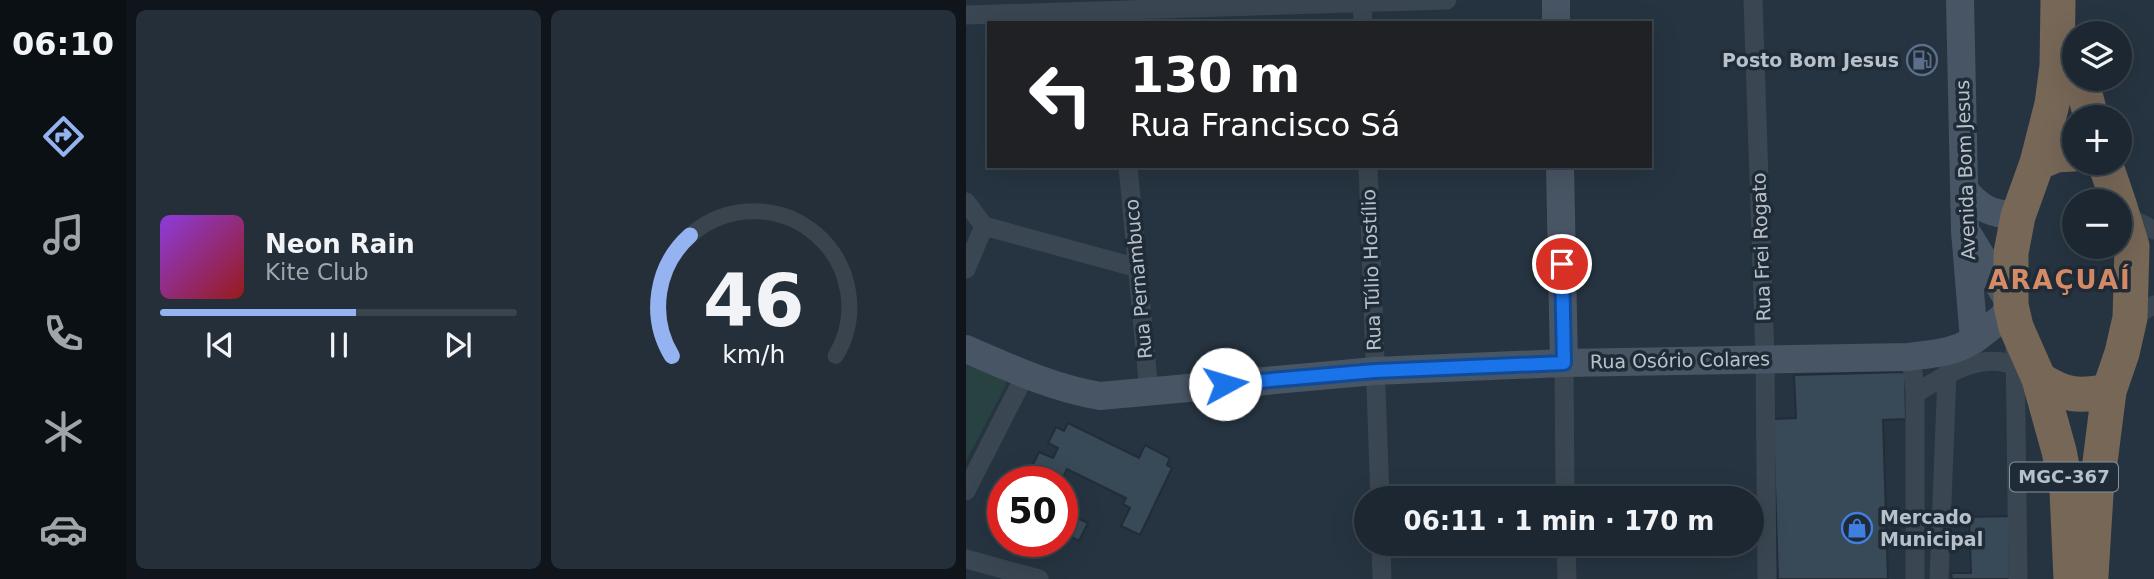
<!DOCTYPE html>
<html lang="pt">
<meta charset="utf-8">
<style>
body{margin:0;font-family:"DejaVu Sans",sans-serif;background:#252f39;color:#f1f3f6;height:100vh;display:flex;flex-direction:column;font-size:26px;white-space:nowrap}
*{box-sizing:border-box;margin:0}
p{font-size:23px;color:#a0a5ab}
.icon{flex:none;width:38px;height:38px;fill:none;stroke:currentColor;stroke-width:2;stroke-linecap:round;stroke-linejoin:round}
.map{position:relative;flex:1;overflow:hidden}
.drawer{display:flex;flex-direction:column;gap:10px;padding:10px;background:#0f151b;width:840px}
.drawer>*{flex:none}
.banner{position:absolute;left:21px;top:21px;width:665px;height:147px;border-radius:0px;box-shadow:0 7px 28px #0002,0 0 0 2px #3a444d;background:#202124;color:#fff;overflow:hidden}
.tools{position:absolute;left:1096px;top:21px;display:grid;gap:14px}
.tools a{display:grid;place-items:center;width:70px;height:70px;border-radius:50%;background:#1c2731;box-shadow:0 7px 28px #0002,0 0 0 2px #3a444d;font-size:35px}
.speed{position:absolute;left:21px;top:466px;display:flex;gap:14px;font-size:35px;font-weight:700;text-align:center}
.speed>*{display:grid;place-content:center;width:91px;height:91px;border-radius:50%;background:#1c2731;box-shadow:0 7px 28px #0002,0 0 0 2px #3a444d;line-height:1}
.speed .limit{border:10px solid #d22;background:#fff;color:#111}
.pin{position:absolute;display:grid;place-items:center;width:60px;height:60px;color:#fff;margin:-30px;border:4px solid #fff;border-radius:50%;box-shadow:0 2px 7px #0007}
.me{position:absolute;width:77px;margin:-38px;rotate:84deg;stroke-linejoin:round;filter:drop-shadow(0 0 5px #0008)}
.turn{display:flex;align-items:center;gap:24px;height:147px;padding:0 28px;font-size:32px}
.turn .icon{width:91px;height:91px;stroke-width:2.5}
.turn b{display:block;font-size:49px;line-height:60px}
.drawer .widget{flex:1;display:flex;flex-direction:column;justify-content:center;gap:10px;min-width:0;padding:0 24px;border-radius:10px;background:#252f39}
.drawer .dial{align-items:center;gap:0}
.dial svg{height:182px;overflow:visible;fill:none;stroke:#3a444d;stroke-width:7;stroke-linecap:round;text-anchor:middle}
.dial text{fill:#f1f3f6;stroke:none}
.song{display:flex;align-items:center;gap:21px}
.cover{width:84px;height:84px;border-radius:10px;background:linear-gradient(135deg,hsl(270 70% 55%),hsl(0 70% 35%))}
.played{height:7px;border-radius:4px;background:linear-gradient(90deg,#95b2f1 55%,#3a444d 55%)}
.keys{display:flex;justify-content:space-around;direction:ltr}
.drawer .tiles{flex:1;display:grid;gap:10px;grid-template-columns:repeat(2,1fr)}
.trip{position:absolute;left:388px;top:486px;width:410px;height:70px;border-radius:35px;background:#1c2731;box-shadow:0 7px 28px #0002,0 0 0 2px #3a444d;font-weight:700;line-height:70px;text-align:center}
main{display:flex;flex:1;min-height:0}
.tab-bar{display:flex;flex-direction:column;width:126px;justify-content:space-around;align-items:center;background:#0b1014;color:#a0a5ab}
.tab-bar .icon{width:49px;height:49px}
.tab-bar .on{color:#95b2f1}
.tab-bar b{font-size:32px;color:#f1f3f6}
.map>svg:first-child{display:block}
.green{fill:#284242}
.building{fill:#384957;stroke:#212d38;stroke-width:2}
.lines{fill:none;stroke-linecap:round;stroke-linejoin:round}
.lane{stroke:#3a4651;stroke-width:10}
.street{stroke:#3a4651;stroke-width:19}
.secondary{stroke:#485564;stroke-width:28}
.highway{stroke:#776757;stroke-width:35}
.route-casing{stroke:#114b97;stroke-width:18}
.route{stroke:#1a73e8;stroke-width:12}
.labels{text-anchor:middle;stroke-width:7;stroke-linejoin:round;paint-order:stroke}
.shield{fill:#1f2b36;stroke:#89949e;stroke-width:2}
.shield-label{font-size:18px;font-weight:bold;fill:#b7c1cb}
.poi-label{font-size:19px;font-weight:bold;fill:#b7c1cb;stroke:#1f2b36;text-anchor:end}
.street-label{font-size:19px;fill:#b7c1cb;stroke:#1f2b36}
.district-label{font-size:26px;font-weight:bold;letter-spacing:2px;fill:#d68b67;stroke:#1f2b36}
</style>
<main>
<nav class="tab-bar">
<b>06:10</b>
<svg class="icon on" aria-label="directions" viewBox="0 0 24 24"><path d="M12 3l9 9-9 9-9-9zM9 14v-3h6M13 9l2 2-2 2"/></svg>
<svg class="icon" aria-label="music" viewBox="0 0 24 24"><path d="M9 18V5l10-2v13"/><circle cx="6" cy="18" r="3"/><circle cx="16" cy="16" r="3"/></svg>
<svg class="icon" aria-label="phone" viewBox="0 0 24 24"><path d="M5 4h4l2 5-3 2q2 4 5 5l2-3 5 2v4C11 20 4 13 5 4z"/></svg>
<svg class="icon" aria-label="climate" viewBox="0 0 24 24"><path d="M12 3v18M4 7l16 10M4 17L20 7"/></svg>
<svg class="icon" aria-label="car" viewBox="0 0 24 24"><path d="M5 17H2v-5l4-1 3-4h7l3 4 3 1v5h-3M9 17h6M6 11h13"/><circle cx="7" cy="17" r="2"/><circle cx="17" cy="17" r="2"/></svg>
</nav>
<section class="drawer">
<div class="tiles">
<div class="widget">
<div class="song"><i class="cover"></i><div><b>Neon Rain</b><p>Kite Club</p></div></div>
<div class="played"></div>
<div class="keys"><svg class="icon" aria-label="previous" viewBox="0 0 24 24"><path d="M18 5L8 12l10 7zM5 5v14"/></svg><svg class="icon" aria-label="pause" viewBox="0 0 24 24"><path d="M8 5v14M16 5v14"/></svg><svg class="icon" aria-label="next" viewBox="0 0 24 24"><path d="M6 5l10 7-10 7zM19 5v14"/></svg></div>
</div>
<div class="widget dial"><svg viewBox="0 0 100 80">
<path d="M14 69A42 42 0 1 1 86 69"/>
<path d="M14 69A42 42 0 0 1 22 16" stroke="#95b2f1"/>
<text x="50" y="56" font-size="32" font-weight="700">46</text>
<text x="50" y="72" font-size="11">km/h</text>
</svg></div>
</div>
</section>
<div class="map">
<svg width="1188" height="579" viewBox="0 0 1188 579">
<rect width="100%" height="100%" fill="#263441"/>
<path class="green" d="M 0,357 L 39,376 L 40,385 L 0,461 Z"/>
<path class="building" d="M 939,372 L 940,419 L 917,420 L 922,579 L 812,579 L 807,419 L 830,418 L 828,375 Z
M 102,423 L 173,458 L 179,445 L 204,458 L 201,465 L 206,468 L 174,535 L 155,526 L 164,508 L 157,504 L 160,498 L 101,469 L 95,481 L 59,481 L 73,452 L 87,458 L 92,448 L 82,443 L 90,427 L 98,431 Z
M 96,511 L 122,523 L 113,541 L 96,532 Z
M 1043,516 L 1044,579 L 986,579 L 985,573 L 1005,573 L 1003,517 Z"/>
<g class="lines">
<path class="lane" d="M 414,493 L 472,499"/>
<path class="street" d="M 396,0 L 397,23
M 787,0 L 799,358 L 801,579
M 0,15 L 481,0
M 162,166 L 183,392
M 402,166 L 414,499
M 0,202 L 18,226 L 0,269
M 1158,215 L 1188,230
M 18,226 L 172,268
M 1164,318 L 1188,305
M 1049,339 L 1052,579
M 942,357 L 947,372 L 949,394 L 949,579
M 598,363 L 599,499
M 949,394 C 980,374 1019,348 1057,369
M 0,491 L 59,375
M 415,544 L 416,579
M 600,544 L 601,579
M 0,559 L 73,579
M 973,579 L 981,373"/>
<path class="secondary" d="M 590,0 L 590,23
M 994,0 L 999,231 L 1008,340
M 594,166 L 598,363
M 999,190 C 1014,210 1027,214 1052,216
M 1003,236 L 1045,305
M 0,349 C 44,368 86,388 134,396 L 409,371 L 598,363 L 942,357 C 964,354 987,353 1006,341 C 1020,332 1033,319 1046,310"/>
<path class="highway" d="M 1092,0 L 1091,66 L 1086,104 L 1071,163 L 1052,216 L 1045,253 L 1045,305 L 1050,327 L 1073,379 L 1093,451 L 1101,491 L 1105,579
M 1115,79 L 1125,117
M 1071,163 L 1090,155 L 1108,154
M 1139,163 L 1152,201
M 1073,379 C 1100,396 1112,397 1143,391
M 1125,576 L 1130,494 L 1143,391 L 1156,353 L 1164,318 L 1166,246 L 1153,204"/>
</g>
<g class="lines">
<g class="route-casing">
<path id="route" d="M 259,384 L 409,371 L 598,363 L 596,264"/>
</g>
<use href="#route" class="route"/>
</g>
<defs>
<g id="fuel-ring" transform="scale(1.575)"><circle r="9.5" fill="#1f2b36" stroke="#5c6f8a" stroke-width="1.5"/><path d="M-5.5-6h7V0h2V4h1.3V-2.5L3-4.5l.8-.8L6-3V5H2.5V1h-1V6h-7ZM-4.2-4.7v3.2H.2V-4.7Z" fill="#5c6f8a"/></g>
<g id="shop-ring" transform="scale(1.575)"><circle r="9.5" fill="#1f2b36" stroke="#3f7fe0" stroke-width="1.5"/><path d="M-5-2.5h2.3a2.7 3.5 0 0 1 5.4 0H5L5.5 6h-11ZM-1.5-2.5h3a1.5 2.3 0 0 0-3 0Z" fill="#3f7fe0"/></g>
</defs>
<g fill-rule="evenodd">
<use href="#fuel-ring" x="956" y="60"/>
<use href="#shop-ring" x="891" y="528"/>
</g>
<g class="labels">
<rect class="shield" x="1044" y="462.5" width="108" height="29" rx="5"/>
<g class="shield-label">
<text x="1098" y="483">MGC-367</text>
</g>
<g class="poi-label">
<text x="933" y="67">Posto Bom Jesus</text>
<text x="914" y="524" text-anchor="start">Mercado<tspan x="914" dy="22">Municipal</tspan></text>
</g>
<g class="street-label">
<text transform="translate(999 170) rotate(-92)" y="7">Avenida Bom Jesus</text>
<text transform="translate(795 247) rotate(-92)" y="7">Rua Frei Rogato</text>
<text transform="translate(405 270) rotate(-92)" y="7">Rua Túlio Hostílio</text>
<text transform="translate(172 279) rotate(-95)" y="7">Rua Pernambuco</text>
<text transform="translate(714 360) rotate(-1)" y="7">Rua Osório Colares</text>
</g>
<g class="district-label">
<text x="1094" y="289">ARAÇUAÍ</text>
</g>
</g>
</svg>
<div class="tools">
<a><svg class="icon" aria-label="layers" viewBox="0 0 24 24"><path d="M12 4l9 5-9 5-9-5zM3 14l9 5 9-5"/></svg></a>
<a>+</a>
<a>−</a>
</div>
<div class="speed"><div class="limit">50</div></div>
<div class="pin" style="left:596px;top:264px;background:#d93025"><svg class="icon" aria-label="arrive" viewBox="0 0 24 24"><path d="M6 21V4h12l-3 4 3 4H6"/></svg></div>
<svg class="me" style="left:259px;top:384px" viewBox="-20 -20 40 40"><circle r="19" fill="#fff"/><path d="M0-13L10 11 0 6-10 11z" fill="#1a73e8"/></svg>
<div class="trip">06:11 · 1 min · 170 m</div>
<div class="banner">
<div class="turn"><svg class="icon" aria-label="left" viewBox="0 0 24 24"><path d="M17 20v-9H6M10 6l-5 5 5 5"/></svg><div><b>130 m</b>Rua Francisco Sá</div></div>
</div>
</div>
</main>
